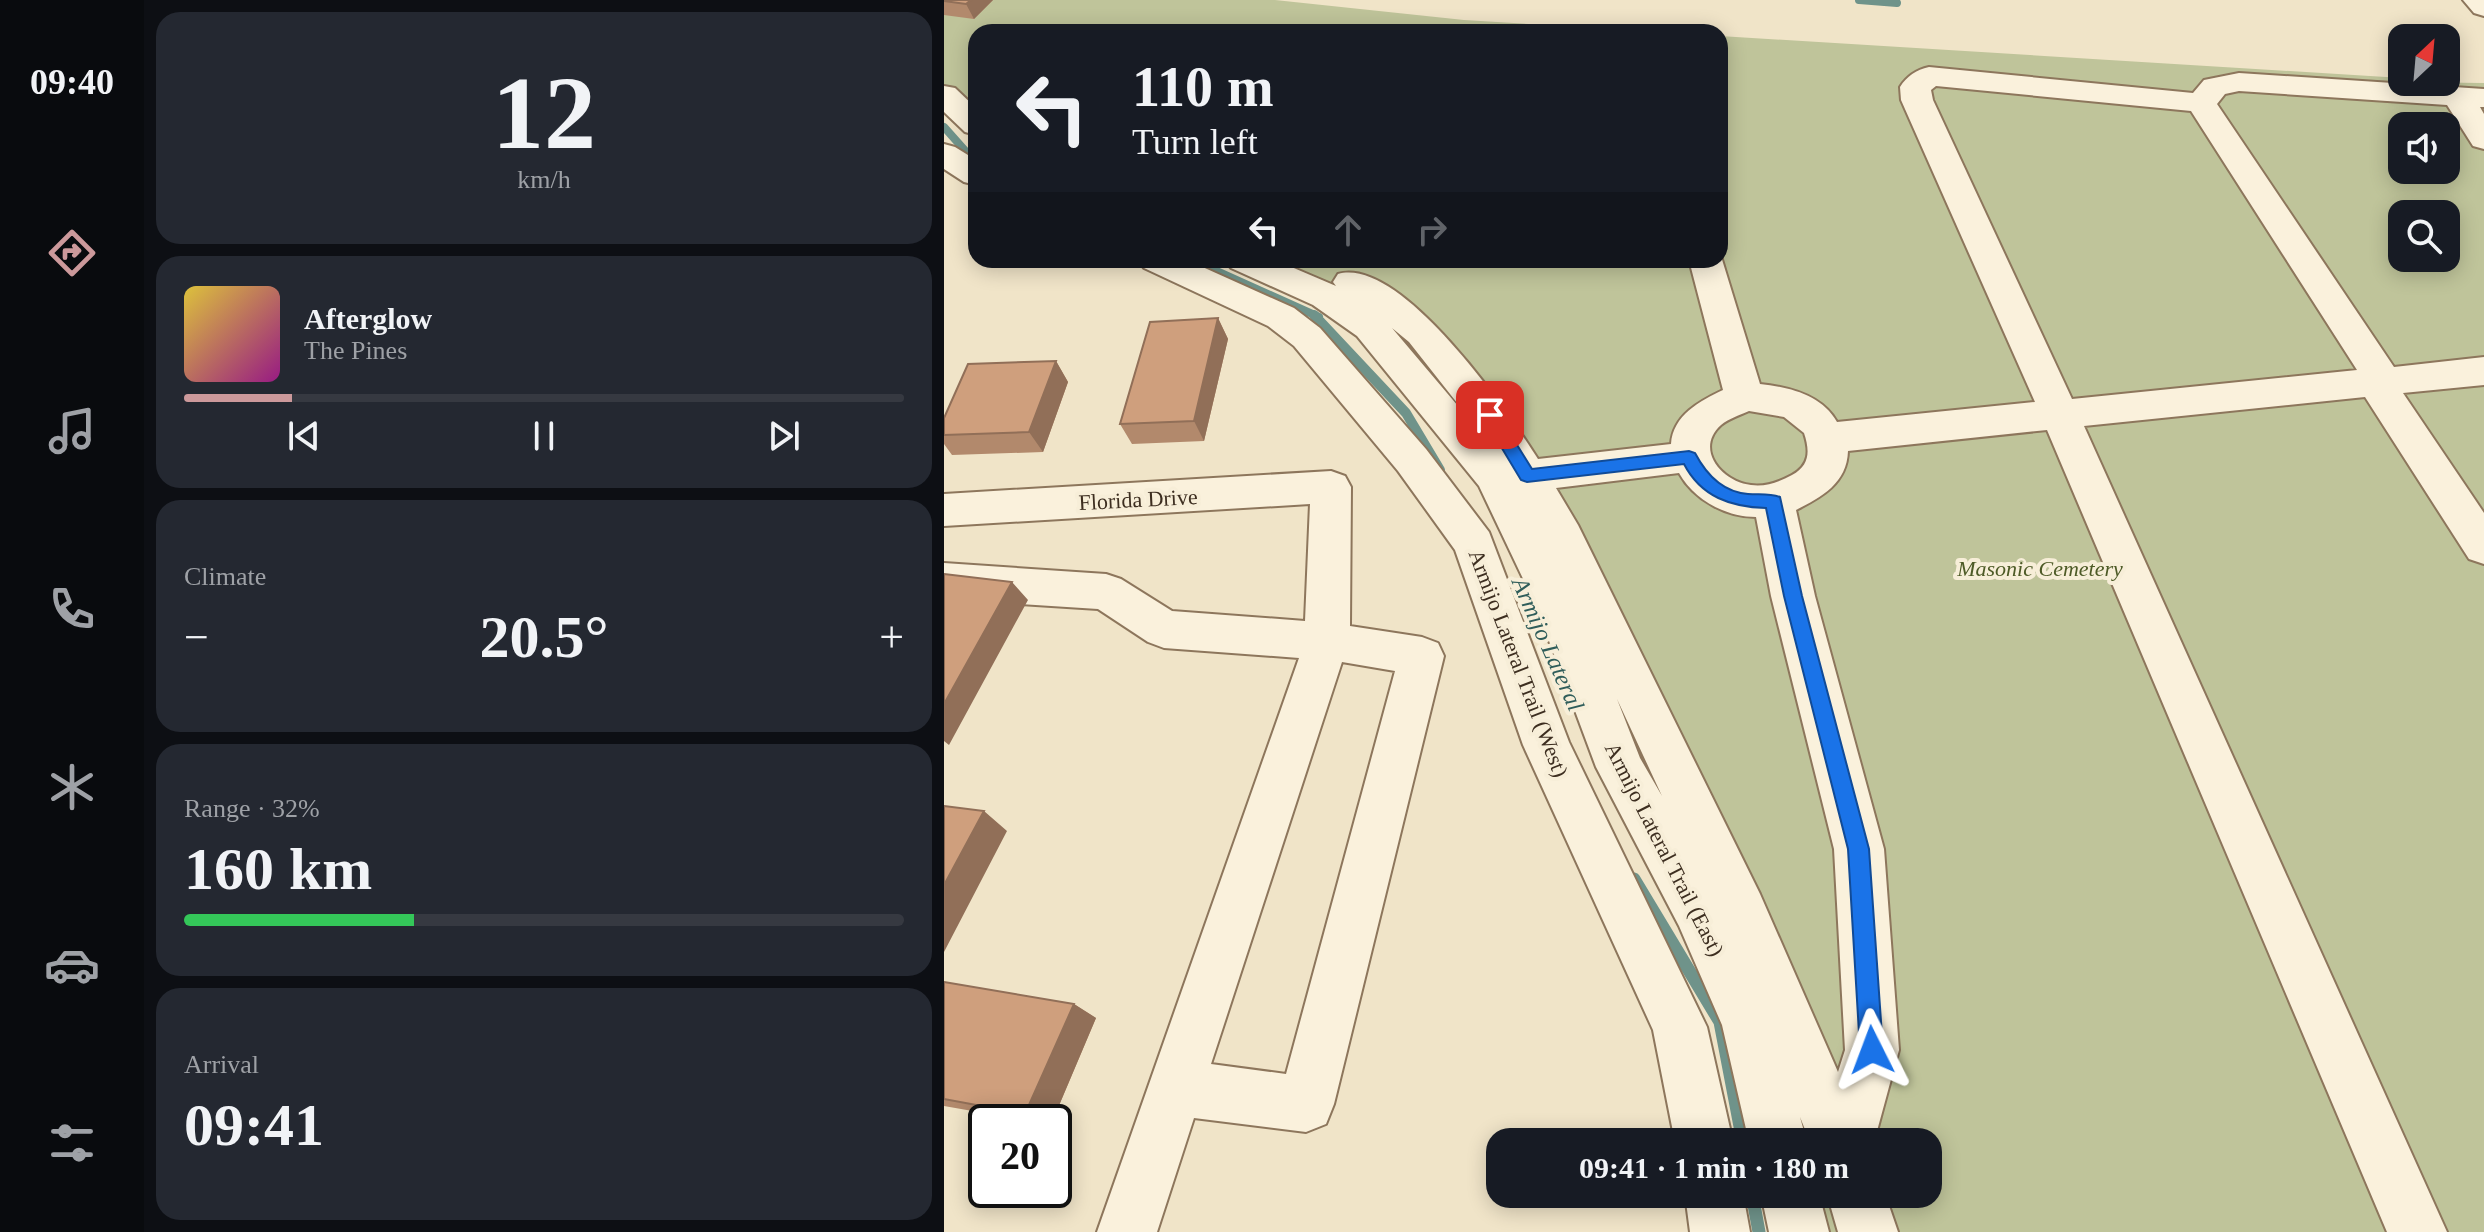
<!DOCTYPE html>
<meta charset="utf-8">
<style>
body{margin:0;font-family:Georgia,serif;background:#242831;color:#f1f3f6;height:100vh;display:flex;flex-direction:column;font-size:30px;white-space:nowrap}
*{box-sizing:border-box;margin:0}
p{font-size:26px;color:#9ea1a6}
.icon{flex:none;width:44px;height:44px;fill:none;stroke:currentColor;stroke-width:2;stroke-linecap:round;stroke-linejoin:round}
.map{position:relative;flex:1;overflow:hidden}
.details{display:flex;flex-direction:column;gap:12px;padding:12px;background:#0d0f14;width:800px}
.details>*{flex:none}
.guide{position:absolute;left:24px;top:24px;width:760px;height:244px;border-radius:24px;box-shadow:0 4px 20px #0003;background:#171b24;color:#f1f3f6;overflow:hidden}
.needle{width:52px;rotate:26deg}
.buttons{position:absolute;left:1444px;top:24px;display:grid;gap:16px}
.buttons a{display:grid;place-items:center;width:72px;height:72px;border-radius:16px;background:#171b24;box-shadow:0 4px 20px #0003;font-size:40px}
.speed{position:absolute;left:24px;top:1104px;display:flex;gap:16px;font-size:40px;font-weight:700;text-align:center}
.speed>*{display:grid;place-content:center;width:104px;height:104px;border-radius:50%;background:#171b24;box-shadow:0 4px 20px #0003;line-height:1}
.speed .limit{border:4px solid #111;border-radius:12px;background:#fff;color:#111}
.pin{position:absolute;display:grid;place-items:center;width:68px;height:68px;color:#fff;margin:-34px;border-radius:16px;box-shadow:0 4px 12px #0006}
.me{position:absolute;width:88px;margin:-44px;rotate:357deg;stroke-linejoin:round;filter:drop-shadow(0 0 6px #0008)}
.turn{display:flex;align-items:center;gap:28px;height:168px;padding:0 32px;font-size:36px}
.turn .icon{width:104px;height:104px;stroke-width:2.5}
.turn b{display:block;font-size:56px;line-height:68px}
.lanes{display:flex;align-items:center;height:76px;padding:0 32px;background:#0003;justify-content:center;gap:40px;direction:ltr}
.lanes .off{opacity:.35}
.big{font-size:60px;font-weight:700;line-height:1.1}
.details .card{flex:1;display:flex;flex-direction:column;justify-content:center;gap:12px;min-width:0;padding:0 28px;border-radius:24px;background:#242831}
.details .dial{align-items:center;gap:0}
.dial b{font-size:104px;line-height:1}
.song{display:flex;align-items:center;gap:24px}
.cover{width:96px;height:96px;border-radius:12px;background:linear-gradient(135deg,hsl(50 70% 55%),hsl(310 70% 35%))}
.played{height:8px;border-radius:4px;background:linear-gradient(90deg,#cc999b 15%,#363941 15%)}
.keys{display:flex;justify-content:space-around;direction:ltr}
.heat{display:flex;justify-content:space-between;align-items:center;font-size:44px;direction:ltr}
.charge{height:12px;border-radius:6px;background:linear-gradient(90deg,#34c759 32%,#363941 0)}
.trip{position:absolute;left:542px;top:1128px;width:456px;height:80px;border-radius:24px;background:#171b24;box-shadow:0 4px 20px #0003;font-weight:700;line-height:80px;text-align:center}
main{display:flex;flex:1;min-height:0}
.dock{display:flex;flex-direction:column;width:144px;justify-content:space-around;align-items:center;background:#090b0e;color:#9ea1a6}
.dock .icon{width:56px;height:56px}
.dock .current{color:#cc999b}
.dock b{font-size:36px;color:#f1f3f6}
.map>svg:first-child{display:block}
.cemetery{fill:#bfc49a;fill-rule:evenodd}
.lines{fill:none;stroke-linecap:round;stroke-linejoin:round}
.stream-far2{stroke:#6f938a;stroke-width:8}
.stream-far1{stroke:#6f938a;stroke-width:10}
.stream{stroke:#6f938a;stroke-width:13}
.minor-casing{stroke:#8d765c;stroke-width:4}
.minor{fill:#faf1dc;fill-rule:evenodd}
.wall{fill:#b2896c}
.shaded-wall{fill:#916f58}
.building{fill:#cf9f7d;stroke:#916f58;stroke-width:2}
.route{fill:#1a73e8;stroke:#114b97;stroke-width:2}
.labels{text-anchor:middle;stroke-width:8;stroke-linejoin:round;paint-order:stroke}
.street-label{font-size:22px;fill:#3d2e20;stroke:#f7eed8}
.park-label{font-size:22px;font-style:italic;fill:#4d5a26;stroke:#f7eed8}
.water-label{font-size:24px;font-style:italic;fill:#2f5d5a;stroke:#f7eed8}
</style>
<main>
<nav class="dock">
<b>09:40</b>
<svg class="icon current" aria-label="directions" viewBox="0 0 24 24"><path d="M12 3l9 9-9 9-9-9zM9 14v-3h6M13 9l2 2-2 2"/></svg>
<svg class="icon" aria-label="music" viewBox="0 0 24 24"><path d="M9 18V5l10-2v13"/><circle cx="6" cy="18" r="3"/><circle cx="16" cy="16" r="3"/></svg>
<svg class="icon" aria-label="phone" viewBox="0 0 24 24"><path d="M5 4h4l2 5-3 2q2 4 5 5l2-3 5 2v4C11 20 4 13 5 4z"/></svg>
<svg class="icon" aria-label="climate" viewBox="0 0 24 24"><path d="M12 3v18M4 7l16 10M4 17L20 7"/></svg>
<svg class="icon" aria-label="car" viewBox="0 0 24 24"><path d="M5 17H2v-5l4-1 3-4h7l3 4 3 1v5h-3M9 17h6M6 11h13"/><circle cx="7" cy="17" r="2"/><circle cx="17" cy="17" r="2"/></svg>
<svg class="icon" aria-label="filters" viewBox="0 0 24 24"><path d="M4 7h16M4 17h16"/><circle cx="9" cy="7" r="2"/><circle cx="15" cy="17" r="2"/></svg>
</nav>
<section class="details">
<div class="card dial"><b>12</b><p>km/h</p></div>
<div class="card">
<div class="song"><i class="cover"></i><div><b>Afterglow</b><p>The Pines</p></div></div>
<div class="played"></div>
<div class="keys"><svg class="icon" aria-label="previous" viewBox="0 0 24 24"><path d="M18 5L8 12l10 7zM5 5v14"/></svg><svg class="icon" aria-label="pause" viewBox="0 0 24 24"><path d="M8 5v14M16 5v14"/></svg><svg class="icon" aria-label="next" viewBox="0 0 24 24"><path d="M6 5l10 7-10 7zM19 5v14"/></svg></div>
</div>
<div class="card"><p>Climate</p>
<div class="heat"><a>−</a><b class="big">20.5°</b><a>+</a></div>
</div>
<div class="card"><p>Range · 32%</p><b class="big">160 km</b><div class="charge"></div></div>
<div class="card"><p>Arrival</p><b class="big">09:41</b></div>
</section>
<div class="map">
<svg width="1540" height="1232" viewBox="0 0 1540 1232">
<rect width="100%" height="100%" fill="#f0e4c8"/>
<path class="cemetery" d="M 0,0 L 331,0 L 520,20 L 718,32 L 32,32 L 32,111 L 0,84 Z
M 776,36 L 1458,78 L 1458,82 L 1540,83 L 1540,1232 L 873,1232 L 863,1194 L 984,1194 L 984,1142 L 851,1142 L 675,720 L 432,310 L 320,260 L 776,260 ZM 1458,126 L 1502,126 L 1502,170 L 1458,170 ZM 1458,214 L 1502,214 L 1502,258 L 1458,258 Z"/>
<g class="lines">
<path class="stream-far2" d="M 915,0 L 953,3
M 0,127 L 32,163
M 248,260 L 375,317"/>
<path class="stream-far1" d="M 370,315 L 462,413 L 496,470"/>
<path class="stream" d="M 690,879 L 776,1022 L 799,1142
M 808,1194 L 815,1232"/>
<g class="minor-casing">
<path id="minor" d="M 1519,0 L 1540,0 L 1540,16 L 1530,13 Z
M 985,67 L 1249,93 L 1260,80 L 1295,73 L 1540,89 L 1540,107 L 1536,107 L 1540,114 L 1540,149 L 1529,146 L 1503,105 L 1295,91 L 1281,94 L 1273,104 L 1450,367 L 1540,357 L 1540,385 L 1459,393 L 1540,513 L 1540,564 L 1525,559 L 1421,397 L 1140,426 L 1503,1232 L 1443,1232 L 1103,430 L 904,451 C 903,483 878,497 852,510 L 871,596 L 940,849 L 955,1050 L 930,1142 L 866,1142 L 856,1117 L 863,1142 L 805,1142 L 778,1025 L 735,926 L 652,767 L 592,606 L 535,486 L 413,336 L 369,305 L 287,268 L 281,260 L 331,260 L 392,286 L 389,282 L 394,274 C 457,256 564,412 594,459 L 727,444 C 729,415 756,401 779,390 L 745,260 L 776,260 L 776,253 L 816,384 C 845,387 878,395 893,422 L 1091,402 L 957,100 L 956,87 C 963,76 972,70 985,67 ZM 992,86 L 1247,111 L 1413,370 L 1128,399 L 989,100 L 987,90 ZM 448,328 L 465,342 L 536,432 ZM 805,411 L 840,417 L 860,433 C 866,451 866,465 848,475 C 835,482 822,487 807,485 C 778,482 750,449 777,425 C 784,419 796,415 805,411 ZM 735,473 C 750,500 782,517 812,517 L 827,596 L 890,849 L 901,1050 L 894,1072 L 816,894 L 634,525 L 612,488 ZM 673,699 L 718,796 L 696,758 Z
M 0,86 L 11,88 L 32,108 L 32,135 L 21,132 L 0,112 Z
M 0,144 L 11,147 L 32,160 L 32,185 L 20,182 L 0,169 Z
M 194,260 L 243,260 L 350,308 L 376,328 L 482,449 L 545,532 L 625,742 L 763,1027 L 789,1142 L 731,1142 L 709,1030 L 579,745 L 511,550 L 454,471 L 350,346 L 324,326 L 200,268 Z
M 387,471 L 401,476 L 407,487 L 406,626 L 478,637 L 494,643 L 500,656 L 390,1104 L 382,1124 L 362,1132 L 250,1118 L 213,1232 L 153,1232 L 355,658 L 220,648 L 204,642 L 154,609 L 0,599 L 0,563 L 162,574 L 177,579 L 228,611 L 361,621 L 366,504 L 0,526 L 0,494 ZM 398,662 L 451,671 L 342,1074 L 267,1064 Z
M 741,1194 L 799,1194 L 806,1232 L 746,1232 Z
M 817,1194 L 875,1194 L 885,1232 L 825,1232 Z
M 883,1194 L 941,1194 L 954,1232 L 894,1232 Z"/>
</g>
<use href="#minor" class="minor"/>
</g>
<path class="wall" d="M 0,0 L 49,0 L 30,19 L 0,15 Z
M 274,318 L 284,339 L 260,441 L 188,444 L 176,424 Z
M 112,361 L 124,382 L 99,452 L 8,455 L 0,444 L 0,418 Z
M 0,982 L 130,1004 L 152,1018 L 108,1122 L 91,1122 L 0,1106 Z"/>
<path class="shaded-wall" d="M 27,0 L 49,0 L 30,19 L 22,4 Z
M 274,318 L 284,339 L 260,441 L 250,421 Z
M 112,361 L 124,382 L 99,452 L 85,432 Z
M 68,582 L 84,600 L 5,745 L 0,741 L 0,704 Z
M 40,811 L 63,831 L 0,952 L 0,885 Z
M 130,1004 L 152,1018 L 108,1122 L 100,1122 L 81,1114 Z"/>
<path class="building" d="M 0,0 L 27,0 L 22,4 L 0,1 Z
M 274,318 L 250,421 L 176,424 L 206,322 Z
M 112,361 L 85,432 L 0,435 L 0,418 L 24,364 Z
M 0,574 L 68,582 L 0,704 Z
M 0,806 L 40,811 L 0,885 Z
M 0,982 L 130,1004 L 81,1114 L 0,1099 Z"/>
<path class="route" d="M 546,409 L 552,411 L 588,469 L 745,451 L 751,453 C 762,474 778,492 804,494 C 815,495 825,493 836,497 L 858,596 L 925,849 L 939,1050 L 936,1058 L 928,1061 L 920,1058 L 916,1050 L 904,849 L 840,596 L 822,508 C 787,507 757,497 740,464 L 583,482 L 577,480 L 538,415 Z"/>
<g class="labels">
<g class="street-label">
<text transform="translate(194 499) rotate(-3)" y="8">Florida Drive</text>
<text transform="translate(575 663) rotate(69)" y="8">Armijo Lateral Trail (West)</text>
<text transform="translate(721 849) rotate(63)" y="8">Armijo Lateral Trail (East)</text>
</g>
<g class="park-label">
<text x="1096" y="576">Masonic Cemetery</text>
</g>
<g class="water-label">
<text transform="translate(604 644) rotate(66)" y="8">Armijo Lateral</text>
</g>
</g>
</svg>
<div class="buttons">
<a><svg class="needle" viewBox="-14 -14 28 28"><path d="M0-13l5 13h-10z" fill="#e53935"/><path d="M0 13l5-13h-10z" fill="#9ea1a6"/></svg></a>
<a><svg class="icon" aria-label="sound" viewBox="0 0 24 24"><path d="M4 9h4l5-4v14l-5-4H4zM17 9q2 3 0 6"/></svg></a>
<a><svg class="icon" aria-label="search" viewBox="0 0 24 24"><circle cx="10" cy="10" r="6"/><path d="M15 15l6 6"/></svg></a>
</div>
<div class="speed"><div class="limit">20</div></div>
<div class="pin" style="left:546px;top:415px;background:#d93025"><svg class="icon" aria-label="arrive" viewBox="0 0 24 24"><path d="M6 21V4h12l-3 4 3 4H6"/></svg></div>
<svg class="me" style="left:928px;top:1050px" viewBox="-20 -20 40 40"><path d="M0-17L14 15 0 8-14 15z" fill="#1a73e8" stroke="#fff" stroke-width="4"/></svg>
<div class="trip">09:41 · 1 min · 180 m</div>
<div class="guide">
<div class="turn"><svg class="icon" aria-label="left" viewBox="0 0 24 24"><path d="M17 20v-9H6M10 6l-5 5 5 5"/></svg><div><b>110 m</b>Turn left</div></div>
<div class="lanes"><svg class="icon" aria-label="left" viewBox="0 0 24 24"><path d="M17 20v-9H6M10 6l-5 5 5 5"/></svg><svg class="icon off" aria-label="ahead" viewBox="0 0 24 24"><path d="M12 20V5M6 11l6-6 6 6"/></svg><svg class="icon off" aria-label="right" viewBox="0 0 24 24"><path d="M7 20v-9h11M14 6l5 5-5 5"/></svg></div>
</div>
</div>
</main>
